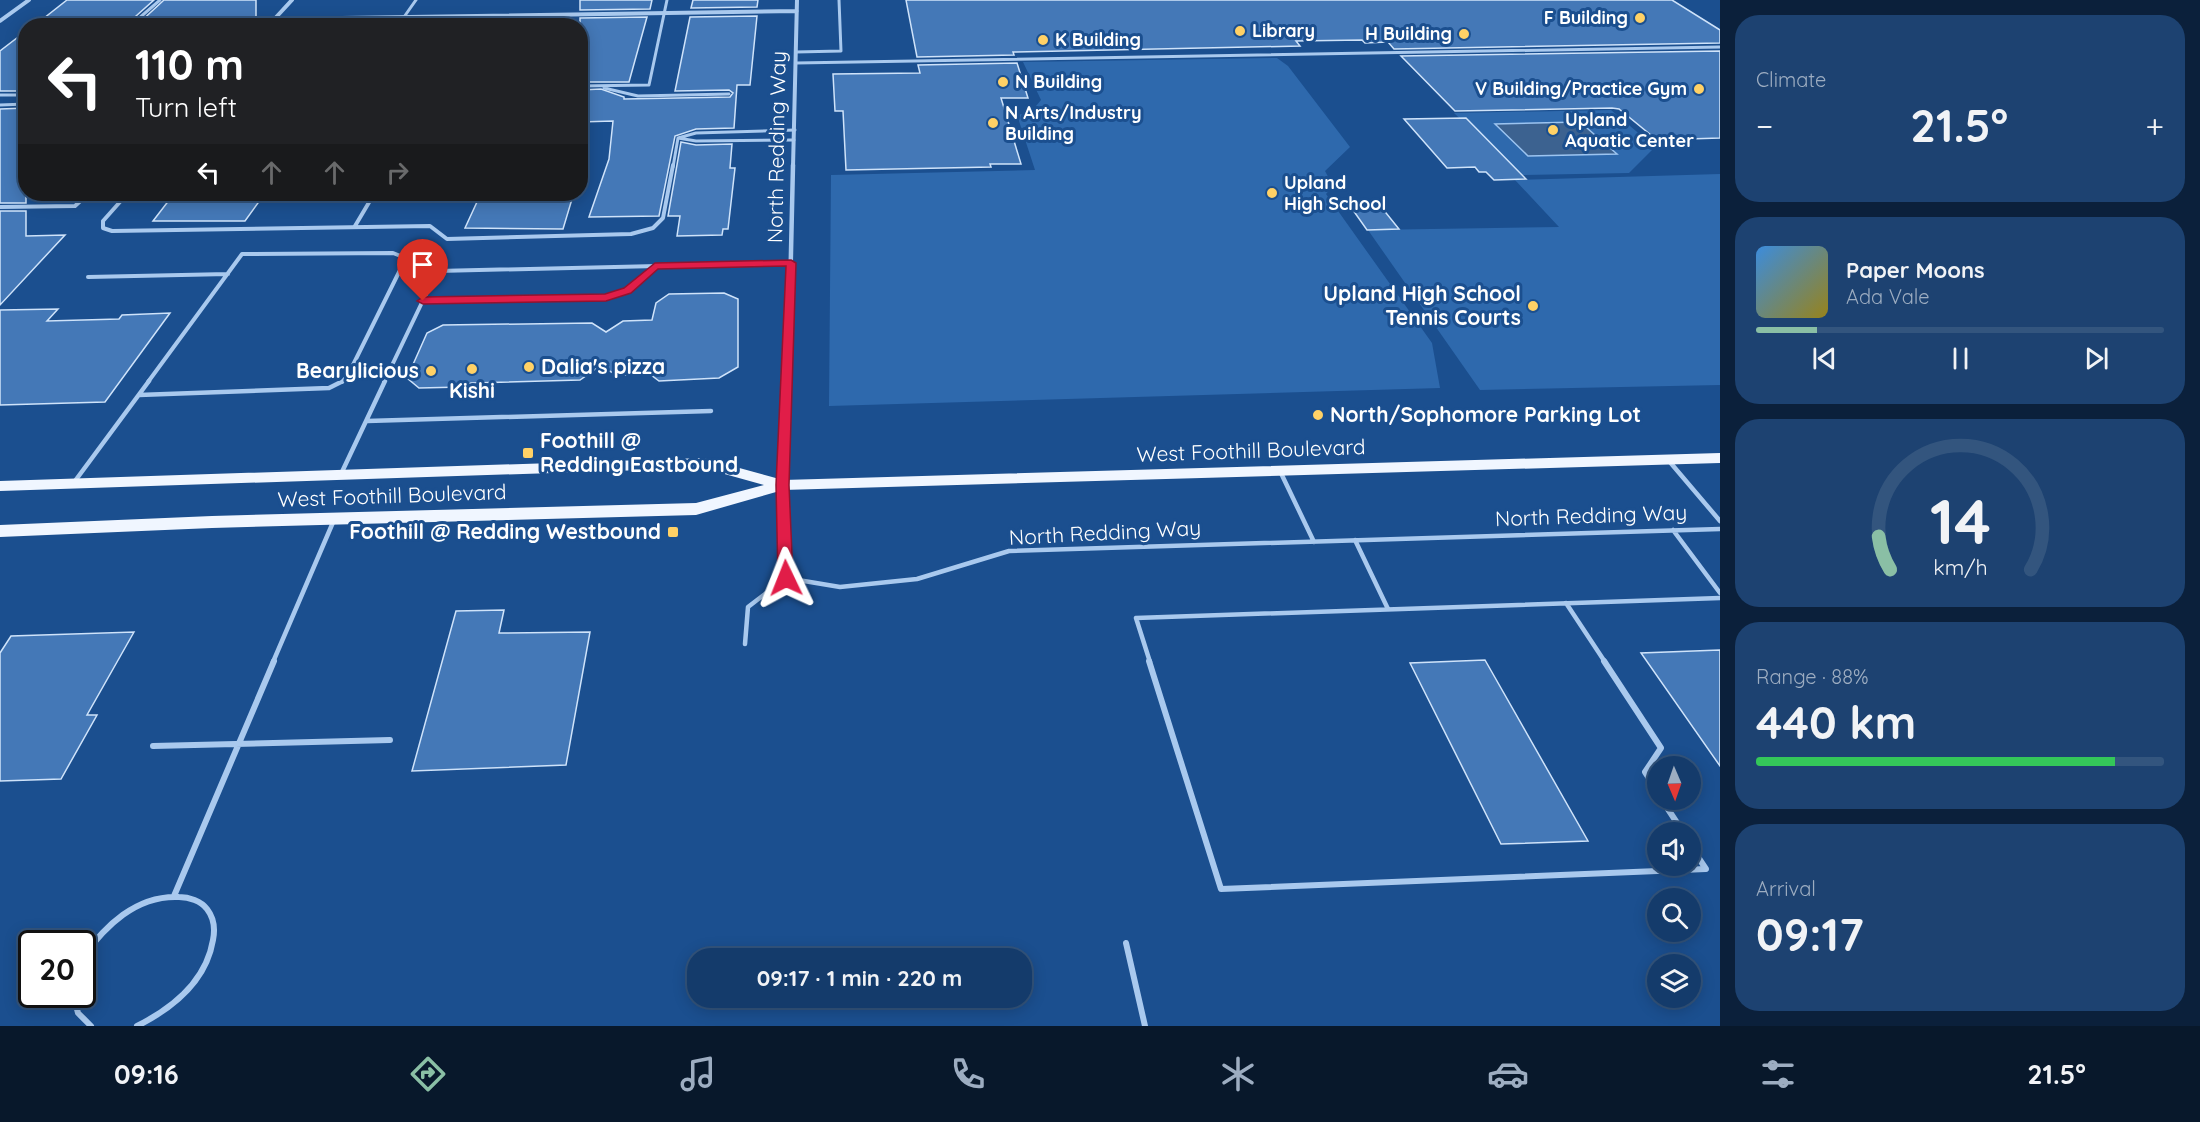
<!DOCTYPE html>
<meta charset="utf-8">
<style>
body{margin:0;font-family:Quicksand,sans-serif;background:#1d4271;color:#f1f3f6;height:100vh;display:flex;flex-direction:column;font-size:22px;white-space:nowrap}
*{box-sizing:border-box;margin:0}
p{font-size:20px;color:#9dadc1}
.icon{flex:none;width:33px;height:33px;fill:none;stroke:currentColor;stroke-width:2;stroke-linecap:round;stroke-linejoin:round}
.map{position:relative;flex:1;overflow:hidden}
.drawer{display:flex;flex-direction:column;gap:15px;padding:15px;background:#0b203b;width:480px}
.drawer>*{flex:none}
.hud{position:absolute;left:18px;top:18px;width:570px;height:183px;border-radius:24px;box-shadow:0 3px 15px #0003,0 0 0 2px #33557e;background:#202124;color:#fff;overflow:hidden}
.needle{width:39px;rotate:178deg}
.buttons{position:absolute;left:1647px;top:756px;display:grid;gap:12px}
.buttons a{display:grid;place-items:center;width:54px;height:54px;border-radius:50%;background:#143b6b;box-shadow:0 3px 15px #0003,0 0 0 2px #33557e;font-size:30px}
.speed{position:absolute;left:18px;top:930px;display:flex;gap:12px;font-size:30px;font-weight:700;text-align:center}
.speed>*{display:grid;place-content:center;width:78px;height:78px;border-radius:50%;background:#143b6b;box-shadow:0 3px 15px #0003,0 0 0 2px #33557e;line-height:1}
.speed .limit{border:3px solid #111;border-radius:9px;background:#fff;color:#111}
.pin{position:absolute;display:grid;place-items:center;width:51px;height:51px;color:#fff;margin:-62px -26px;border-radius:50% 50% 50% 0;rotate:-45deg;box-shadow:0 0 6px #0007}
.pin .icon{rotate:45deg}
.me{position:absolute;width:66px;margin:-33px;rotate:358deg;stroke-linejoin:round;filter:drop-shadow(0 0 4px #0008)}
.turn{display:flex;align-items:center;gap:21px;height:126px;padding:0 18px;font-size:27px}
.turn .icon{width:78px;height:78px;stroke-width:2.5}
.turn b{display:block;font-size:42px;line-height:51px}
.lanes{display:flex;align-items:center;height:57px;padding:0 18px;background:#0003;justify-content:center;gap:30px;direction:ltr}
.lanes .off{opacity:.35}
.big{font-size:45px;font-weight:700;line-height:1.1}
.drawer .tile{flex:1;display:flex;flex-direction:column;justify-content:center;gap:9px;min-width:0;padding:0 21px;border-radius:24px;background:#1d4271}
.drawer .dial{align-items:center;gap:0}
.dial svg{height:156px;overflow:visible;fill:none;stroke:#33557e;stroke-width:7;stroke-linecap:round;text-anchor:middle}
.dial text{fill:#f1f3f6;stroke:none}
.song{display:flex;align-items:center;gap:18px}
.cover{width:72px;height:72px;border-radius:9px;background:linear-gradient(135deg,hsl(210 70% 55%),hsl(50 70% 35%))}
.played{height:6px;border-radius:3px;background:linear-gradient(90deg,#8abfa5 15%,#33557e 15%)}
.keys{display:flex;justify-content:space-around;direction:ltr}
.heat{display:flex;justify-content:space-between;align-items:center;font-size:33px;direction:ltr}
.charge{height:9px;border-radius:4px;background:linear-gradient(90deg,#34c759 88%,#33557e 0)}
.trip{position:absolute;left:687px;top:948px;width:345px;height:60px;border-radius:24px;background:#143b6b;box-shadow:0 3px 15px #0003,0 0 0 2px #33557e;font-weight:700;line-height:60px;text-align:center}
.tabs{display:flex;height:96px;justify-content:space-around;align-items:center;background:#08182b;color:#9dadc1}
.tabs .icon{width:42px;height:42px}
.tabs .current{color:#8abfa5}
.tabs b{font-size:27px;color:#f1f3f6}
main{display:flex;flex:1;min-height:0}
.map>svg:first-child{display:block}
.green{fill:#2e69ad}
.water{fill:#3c6290;stroke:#9cc4f0;stroke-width:1.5}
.building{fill:#4478b7;stroke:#cfe3fa;stroke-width:1.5}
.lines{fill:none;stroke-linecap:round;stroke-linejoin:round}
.service-far3{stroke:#a9c9ee;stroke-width:3}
.service-far2{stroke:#a9c9ee;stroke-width:4}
.service-far1{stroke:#a9c9ee;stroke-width:4.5}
.service{stroke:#a9c9ee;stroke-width:6}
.minor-far2{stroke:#a9c9ee;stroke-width:4}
.minor-far1{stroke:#a9c9ee;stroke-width:4.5}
.minor{stroke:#a9c9ee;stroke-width:6}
.primary{fill:#f0f6ff;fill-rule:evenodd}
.route{fill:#e11d48;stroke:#92132f;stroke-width:1.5}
.poi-dot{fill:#ffd166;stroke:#1b4f8f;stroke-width:2}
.labels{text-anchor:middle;stroke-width:6;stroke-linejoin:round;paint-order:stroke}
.far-poi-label{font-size:18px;font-weight:bold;fill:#fff;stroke:#1b4f8f;text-anchor:start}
.street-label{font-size:21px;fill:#fff;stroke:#1b4f8f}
.poi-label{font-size:21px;font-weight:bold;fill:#fff;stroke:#1b4f8f;text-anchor:end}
</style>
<main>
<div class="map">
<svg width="1720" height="1026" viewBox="0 0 1720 1026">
<rect width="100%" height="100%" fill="#1b4f8f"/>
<path class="green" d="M 1277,58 L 1288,66 L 1350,147 L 1325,171 L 1333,186 L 1326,194 L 1432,343 L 1440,388 L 829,406 L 831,175 L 1035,170 L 1017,115 L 1037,111 L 1036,106 L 1041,100 L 1023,62 Z
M 1611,110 L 1655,147 L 1629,173 L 1519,175 L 1454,113 Z
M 1720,174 L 1720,385 L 1480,390 L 1368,230 L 1559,227 L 1515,180 Z"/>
<path class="water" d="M 1580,122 L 1617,154 L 1528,156 L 1495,124 Z"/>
<path class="building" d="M 67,0 L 154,0 L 127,24 L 34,26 Z
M 164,0 L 256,0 L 256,22 L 138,24 Z
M 580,0 L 652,0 L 650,9 L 580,10 Z
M 693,0 L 758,0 L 757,7 L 691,8 Z
M 906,0 L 1672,0 L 1720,30 L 1720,43 L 1394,49 L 1388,42 L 1365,43 L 1362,40 L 1296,41 L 1300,46 L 1013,52 L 1014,55 L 917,57 Z
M 757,16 L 750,85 L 737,85 L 734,128 L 696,129 L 675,136 L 659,216 L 589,217 L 609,159 L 613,121 L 580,122 L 580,90 L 601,89 L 624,97 L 624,99 L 730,97 L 733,93 L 729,90 L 675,91 L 690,17 Z
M 647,17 L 629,82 L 580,82 L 580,18 Z
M 26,31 L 26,91 L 0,91 L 0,51 Z
M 1720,51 L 1720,138 L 1657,140 L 1619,109 L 1612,108 L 1455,111 L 1401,56 Z
M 1017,63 L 1028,98 L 1001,98 L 1021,164 L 990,164 L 991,167 L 846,170 L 843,111 L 835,111 L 833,74 L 920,73 L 918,65 Z
M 26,108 L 26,203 L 0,203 L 0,109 Z
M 1466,118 L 1526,179 L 1494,180 L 1486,172 L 1479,172 L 1475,167 L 1447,168 L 1404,119 Z
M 681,142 L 696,145 L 732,144 L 730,168 L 735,168 L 728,229 L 723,229 L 722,235 L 677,236 L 680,216 L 668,216 Z
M 185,194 L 253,194 L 251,196 L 263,196 L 245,221 L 153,221 L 173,195 Z
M 572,199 L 563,229 L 465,228 L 477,202 Z
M 1348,203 L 1378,203 L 1399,229 L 1367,230 Z
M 0,211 L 26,211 L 26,236 L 65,235 L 0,305 Z
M 724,293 L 738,299 L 738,367 L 719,378 L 659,381 L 651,375 L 617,375 L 600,366 L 580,380 L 471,383 L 462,387 L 419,388 L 407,378 L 427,333 L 443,325 L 592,323 L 606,332 L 623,321 L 652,320 L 656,303 L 669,294 Z
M 58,309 L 47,321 L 119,319 L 122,315 L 170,313 L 105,402 L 0,405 L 0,310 Z
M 504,610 L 499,633 L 590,632 L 566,765 L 412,771 L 456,611 Z
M 134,632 L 87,715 L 97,715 L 61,779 L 0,781 L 0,653 L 11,636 Z
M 1720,650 L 1720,766 L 1641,653 Z
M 1485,660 L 1588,841 L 1501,844 L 1410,663 Z"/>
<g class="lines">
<path class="service-far3" d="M 404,17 L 416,0
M 130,26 L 160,0
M 796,52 L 841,51 L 839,0
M 796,63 L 1720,47
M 580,86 L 649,85 L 667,0
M 604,88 L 638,96 L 729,94
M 0,95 L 26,95
M 0,105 L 26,104
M 794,140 L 696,141 L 678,138 L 696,133 L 795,130
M 673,167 L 678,138"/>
<path class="service-far2" d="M 127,194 L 103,221 L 103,228 L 112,231 L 430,226 L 447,239 L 631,234 L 653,228 L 663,218 L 673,165
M 0,207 L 75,206 L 88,194
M 355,226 L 374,194
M 88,277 L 228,274
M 423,301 L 606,297 L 628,291 L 655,266
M 148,382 L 242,254 L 393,253 L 403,257 L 403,264 L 348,375 L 342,382
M 384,382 L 437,271 L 791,263"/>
<path class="service-far1" d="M 139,395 L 329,388 L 343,381
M 367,421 L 711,411
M 1669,461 L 1720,521
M 1280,471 L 1314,542
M 341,474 L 385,381
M 75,481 L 149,381
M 783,485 L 786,578 L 840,587 L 917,579 L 1009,551 L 1720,529
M 1673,530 L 1720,593
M 1355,540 L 1388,609
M 1566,603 L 1605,662
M 745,644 L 748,607 L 786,578
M 273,662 L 334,520
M 1150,662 L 1136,618 L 1720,598"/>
<path class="service" d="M 1149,661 L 1221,889 L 1706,869 L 1690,845
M 1604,661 L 1661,748 L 1645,772 L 1658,792
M 153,746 L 390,740
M 1662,800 L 1683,832
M 174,896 L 274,661
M 1126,943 L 1145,1026
M 82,958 C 105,926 136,895 179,897 C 189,897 201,901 207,909 C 214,918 215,930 213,940 C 206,982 173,1008 137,1026
M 73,994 L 78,1013 L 91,1026"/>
<path class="minor-far2" d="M 275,19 L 797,11
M 0,21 L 29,0
M 268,26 L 292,0
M 793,167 L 797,0"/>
<path class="minor-far1" d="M 788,382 L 793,165"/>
<path class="minor" d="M 783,485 L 788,381"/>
<path class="primary" d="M 1720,453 L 1720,463 L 783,490 L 696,515 L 212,528 L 0,537 L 0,525 L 212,516 L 696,503 L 764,485 L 703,468 L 0,491 L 0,481 L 703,458 L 783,480 Z"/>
</g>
<path class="route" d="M 791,260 L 796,263 L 789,485 L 793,578 L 791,582 L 781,582 L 778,578 L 776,485 L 786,266 L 658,269 L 631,293 L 606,301 L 423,304 L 417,301 L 423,297 L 605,294 L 624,288 L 655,263 Z"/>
<g class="poi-dot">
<circle cx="1640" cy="18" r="6"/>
<circle cx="1240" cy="31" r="6"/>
<circle cx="1464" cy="34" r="6"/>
<circle cx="1043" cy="40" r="6"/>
<circle cx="1003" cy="82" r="6"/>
<circle cx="1699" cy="89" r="6"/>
<circle cx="993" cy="123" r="6"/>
<circle cx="1553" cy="130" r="6"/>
<circle cx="1272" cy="193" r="6"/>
<circle cx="1533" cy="306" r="6"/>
<circle cx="529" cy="367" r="6"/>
<circle cx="472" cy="369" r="6"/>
<circle cx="431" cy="371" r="6"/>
<circle cx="1318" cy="415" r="6"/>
<rect x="522" y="447" width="12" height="12" rx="3"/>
<rect x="667" y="526" width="12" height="12" rx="3"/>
</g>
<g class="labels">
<g class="far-poi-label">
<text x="1628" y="24" text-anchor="end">F Building</text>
<text x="1252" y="37">Library</text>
<text x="1452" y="40" text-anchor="end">H Building</text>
<text x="1055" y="46">K Building</text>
<text x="1015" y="88">N Building</text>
<text x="1687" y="95" text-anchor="end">V Building/Practice Gym</text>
<text x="1005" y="119">N Arts/Industry<tspan x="1005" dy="21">Building</tspan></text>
<text x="1565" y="126">Upland<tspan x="1565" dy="21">Aquatic Center</tspan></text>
<text x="1284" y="189">Upland<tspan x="1284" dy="21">High School</tspan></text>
</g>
<g class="street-label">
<text transform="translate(777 147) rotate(-89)" y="7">North Redding Way</text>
<text transform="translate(1251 451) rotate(-2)" y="7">West Foothill Boulevard</text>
<text transform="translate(392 496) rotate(-2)" y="7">West Foothill Boulevard</text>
<text transform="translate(1591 516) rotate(-2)" y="7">North Redding Way</text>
<text transform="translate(1105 533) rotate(-3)" y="7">North Redding Way</text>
</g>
<g class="poi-label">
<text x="1521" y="301">Upland High School<tspan x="1521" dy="24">Tennis Courts</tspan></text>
<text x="541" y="374" text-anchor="start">Dalia's pizza</text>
<text x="419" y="378">Bearylicious</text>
<text x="472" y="398" text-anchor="middle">Kishi</text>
<text x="1330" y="422" text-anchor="start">North/Sophomore Parking Lot</text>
<text x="540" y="448" text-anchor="start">Foothill @<tspan x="540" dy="24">Redding Eastbound</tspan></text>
<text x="661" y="539">Foothill @ Redding Westbound</text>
</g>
</g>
</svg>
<div class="buttons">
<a><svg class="needle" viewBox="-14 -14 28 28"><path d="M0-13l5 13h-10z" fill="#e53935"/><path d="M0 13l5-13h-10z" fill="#9dadc1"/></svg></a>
<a><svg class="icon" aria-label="sound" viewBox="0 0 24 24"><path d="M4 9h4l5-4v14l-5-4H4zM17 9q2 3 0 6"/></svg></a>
<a><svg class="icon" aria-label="search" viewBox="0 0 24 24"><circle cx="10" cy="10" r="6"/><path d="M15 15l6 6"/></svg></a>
<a><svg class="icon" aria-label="layers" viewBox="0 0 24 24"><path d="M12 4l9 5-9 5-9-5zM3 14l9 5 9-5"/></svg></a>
</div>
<div class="speed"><div class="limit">20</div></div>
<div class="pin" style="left:423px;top:301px;background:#d93025"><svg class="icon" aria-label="arrive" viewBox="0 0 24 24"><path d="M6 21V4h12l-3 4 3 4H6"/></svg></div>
<svg class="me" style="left:786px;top:578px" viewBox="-20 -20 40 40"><path d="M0-17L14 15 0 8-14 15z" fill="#e11d48" stroke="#fff" stroke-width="4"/></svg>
<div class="trip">09:17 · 1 min · 220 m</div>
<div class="hud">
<div class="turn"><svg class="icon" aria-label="left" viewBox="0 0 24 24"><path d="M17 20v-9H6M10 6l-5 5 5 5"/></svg><div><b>110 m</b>Turn left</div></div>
<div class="lanes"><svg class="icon" aria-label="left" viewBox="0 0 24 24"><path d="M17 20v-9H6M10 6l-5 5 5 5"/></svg><svg class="icon off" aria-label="ahead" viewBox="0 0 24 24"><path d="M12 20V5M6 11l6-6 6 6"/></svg><svg class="icon off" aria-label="ahead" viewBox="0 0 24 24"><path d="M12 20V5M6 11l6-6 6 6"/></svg><svg class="icon off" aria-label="right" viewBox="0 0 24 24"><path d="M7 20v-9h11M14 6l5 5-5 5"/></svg></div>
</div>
</div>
<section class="drawer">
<div class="tile"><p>Climate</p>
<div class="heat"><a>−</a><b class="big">21.5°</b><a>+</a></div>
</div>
<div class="tile">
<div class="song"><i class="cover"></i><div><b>Paper Moons</b><p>Ada Vale</p></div></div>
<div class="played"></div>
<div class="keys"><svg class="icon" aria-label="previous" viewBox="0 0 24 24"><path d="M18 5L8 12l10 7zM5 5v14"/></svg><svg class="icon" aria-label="pause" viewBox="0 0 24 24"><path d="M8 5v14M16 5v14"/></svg><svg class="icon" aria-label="next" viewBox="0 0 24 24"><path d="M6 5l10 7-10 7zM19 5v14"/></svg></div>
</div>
<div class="tile dial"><svg viewBox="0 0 100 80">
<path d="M14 69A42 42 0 1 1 86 69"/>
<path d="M14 69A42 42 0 0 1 8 52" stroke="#8abfa5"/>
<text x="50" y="56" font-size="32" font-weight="700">14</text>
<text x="50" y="72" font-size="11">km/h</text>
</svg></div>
<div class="tile"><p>Range · 88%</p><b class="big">440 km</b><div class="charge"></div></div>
<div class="tile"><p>Arrival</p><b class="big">09:17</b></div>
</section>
</main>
<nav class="tabs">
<b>09:16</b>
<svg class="icon current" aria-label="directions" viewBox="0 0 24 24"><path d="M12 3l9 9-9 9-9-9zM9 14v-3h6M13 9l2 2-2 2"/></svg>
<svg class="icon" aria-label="music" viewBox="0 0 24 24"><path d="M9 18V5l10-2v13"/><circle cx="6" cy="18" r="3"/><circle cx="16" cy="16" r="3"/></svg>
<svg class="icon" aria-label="phone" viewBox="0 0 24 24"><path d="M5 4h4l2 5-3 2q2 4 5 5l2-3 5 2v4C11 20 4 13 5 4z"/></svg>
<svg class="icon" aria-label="climate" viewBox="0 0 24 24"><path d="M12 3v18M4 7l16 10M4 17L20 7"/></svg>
<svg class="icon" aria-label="car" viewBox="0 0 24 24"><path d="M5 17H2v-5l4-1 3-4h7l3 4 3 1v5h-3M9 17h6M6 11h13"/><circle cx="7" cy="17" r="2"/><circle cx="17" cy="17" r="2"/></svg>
<svg class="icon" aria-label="filters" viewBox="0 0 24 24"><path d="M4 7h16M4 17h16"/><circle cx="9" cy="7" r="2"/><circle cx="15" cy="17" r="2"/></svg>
<b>21.5°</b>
</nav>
